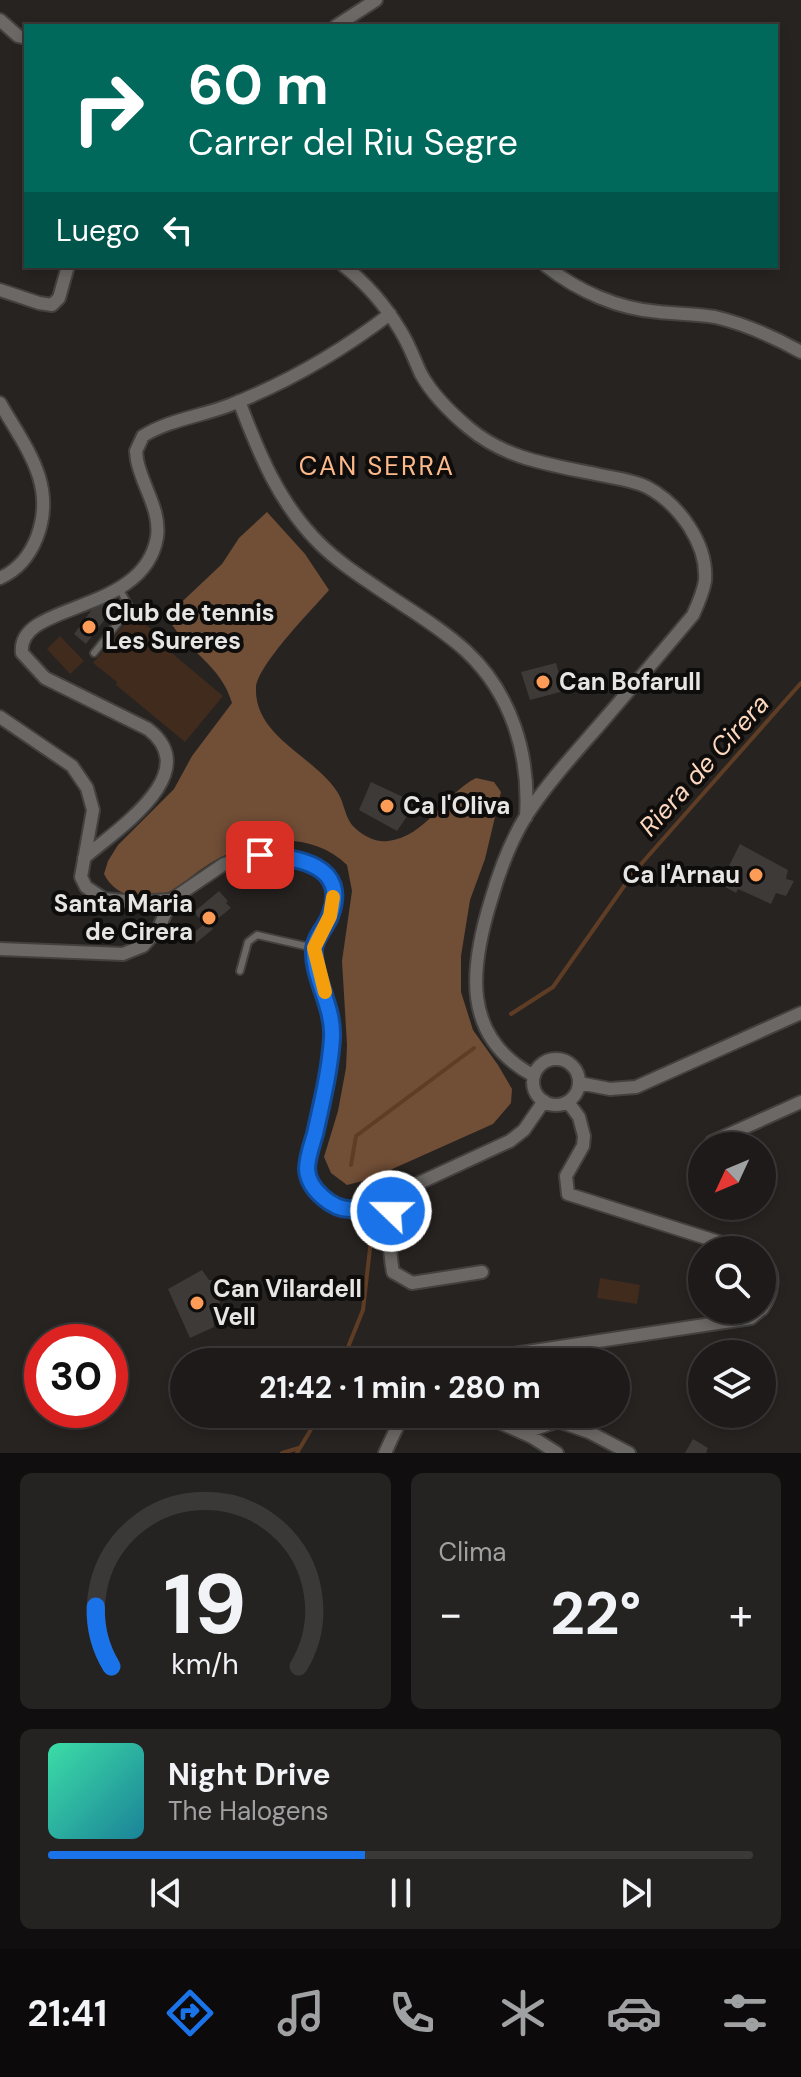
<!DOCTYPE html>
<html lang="es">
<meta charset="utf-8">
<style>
body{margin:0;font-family:"DM Sans",sans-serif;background:#252322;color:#f1f3f6;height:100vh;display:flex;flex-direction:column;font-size:30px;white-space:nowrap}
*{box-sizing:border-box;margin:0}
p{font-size:26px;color:#a0a1a2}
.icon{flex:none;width:44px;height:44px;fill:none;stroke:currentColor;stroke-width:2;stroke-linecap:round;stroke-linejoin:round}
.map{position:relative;height:1453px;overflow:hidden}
.panel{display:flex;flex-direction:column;gap:20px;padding:20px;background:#100e0e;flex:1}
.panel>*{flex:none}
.banner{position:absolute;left:24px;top:24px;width:754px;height:244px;border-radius:0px;box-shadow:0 4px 12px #0003,0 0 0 2px #3b3838;background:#00695c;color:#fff;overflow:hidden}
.needle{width:52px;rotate:226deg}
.fabs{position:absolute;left:688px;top:1132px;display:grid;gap:16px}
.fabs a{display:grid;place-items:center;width:88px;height:88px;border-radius:50%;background:#1d1a19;box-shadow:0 4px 12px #0003,0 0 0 2px #3b3838;font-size:40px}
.speed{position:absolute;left:24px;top:1324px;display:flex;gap:16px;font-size:40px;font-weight:700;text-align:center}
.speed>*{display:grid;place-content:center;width:104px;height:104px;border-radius:50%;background:#1d1a19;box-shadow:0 4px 12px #0003,0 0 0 2px #3b3838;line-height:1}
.speed .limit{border:12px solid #d22;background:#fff;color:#111}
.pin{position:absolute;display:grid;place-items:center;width:68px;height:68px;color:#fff;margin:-34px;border-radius:16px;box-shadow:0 4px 12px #0006}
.me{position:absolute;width:88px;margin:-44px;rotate:292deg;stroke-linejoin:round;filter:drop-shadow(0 0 6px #0008)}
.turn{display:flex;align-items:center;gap:28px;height:168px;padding:0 32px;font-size:36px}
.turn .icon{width:104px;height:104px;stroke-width:2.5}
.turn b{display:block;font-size:56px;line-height:68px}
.then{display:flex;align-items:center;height:76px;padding:0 32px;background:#0003;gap:16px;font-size:30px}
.big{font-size:60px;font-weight:700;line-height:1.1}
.panel .card{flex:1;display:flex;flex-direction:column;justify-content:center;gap:12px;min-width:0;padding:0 28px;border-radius:12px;background:#252322}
.panel .dial{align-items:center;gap:0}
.dial svg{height:208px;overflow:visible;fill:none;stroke:#3b3838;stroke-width:7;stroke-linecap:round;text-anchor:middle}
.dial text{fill:#f1f3f6;stroke:none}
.song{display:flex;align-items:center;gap:24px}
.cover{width:96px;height:96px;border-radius:12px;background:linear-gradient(135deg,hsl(160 70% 55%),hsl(190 70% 35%))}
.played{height:8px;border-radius:4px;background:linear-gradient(90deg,#1a73e8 45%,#3b3838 45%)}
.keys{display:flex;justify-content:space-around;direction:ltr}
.heat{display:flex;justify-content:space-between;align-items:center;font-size:44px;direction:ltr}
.panel .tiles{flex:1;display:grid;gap:20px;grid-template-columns:1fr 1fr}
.card:last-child{grid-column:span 2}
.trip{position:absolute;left:170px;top:1348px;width:460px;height:80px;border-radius:40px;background:#1d1a19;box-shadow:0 4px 12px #0003,0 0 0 2px #3b3838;font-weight:700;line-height:80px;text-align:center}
.tabs{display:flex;height:128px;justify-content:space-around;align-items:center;background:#0c0a0a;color:#a0a1a2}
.tabs .icon{width:56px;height:56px}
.tabs .active{color:#1a73e8}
.tabs b{font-size:36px;color:#f1f3f6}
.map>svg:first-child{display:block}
.green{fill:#402b1d}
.forest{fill:#714e36}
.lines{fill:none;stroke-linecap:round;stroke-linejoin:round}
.stream{stroke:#5f3d25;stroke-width:4}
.building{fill:#3e3a38}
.service-casing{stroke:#43413f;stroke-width:10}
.minor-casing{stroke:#43413f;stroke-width:16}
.service{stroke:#6b6865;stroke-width:6}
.minor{stroke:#6b6865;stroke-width:12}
.route-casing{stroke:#114b97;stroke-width:20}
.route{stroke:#1a73e8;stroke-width:14}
.slow{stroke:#f59e0b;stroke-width:14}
.poi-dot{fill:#fd9c56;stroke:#0e0d0c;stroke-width:3}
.labels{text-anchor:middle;stroke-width:8;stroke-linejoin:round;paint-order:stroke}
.poi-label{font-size:24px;font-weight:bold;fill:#e7e5e3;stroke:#0e0d0c;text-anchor:start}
.neighbourhood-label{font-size:26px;letter-spacing:2px;fill:#feb98b;stroke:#0e0d0c}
.water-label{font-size:26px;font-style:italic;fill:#fcd6bd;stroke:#0e0d0c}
</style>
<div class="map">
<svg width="801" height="1453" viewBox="0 0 801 1453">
<rect width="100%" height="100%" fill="#272321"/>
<path class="green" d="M 133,614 L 157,634 L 154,638 L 223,696 L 185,742 L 116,685 L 117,682 L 93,663 Z
M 60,636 L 84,661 L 70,674 L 47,649 Z
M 600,1278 L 640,1285 L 637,1304 L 597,1298 Z"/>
<path class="forest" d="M 267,512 L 305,554 L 329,590 C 313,609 257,665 256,688 C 254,736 313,756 336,790 C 345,802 344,818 355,828 C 363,836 377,843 388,841 C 426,837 444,794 476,778 L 494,782 L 501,792 L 485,859 L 470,900 L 461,956 L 461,992 L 473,1030 L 498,1065 L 512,1089 L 511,1103 L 493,1124 L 370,1179 L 347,1185 L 331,1173 L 324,1157 L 338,1111 L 346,1068 L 347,1045 L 342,961 L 352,891 L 347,865 C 309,828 251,838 209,864 C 193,874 180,888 162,895 C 141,903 114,895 104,874 L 108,861 L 118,845 L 174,789 L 192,756 L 232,703 C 221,665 188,652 169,620 L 169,614 L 222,564 L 239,538 Z"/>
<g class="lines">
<path class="stream" d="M 511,1014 L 553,987 L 634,872 L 801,683
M 351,1165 L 356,1136 L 474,1048
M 342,1362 L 363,1310 L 374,1213
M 282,1453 L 299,1448
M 297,1453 L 320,1414"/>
</g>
<path class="building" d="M 103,603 L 112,610 L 86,644 L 74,634 L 93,608 Z
M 556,663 L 564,691 L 530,700 L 521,672 Z
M 371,782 L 416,803 L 397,831 L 359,810 Z
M 740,844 L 788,870 L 786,879 L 794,881 L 786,896 L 776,893 L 771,904 L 738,889 L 736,893 L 720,884 Z
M 219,891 L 228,901 L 226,903 L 231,908 L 210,925 L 213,929 L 196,943 L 190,936 L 204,924 L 194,912 Z
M 202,1270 L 209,1280 L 213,1280 L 220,1290 L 219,1316 L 213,1319 L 214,1327 L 190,1338 L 168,1289 Z
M 693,1439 L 708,1448 L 706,1453 L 685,1453 Z"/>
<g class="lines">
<g class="service-casing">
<path id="service" d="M 94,653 L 130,608 L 120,590
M 240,971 L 248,942 L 257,935 L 314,948"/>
</g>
<g class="minor-casing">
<path id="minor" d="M 0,20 L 18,36 L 26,38
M 336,26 L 376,0
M 344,266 C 367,284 385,305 400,330 C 409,344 414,359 421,374 C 432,394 451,413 469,428 C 507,460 553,465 600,475 C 615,478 633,480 647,487 C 679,504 708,544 705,581 C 703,593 698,604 693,615 C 663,651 633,686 602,722 C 576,752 548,782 526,816 C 510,842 499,872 491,900 C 470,968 461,1037 534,1076
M 546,266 C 578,291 618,309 659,312 C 678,314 696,314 715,317 C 745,324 774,337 801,352
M 0,290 L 39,303 L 52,305 L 59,298 L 68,266
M 239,401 C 259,454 279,503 319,543 C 338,562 360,576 382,591 C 410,610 441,628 466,651 C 512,694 530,755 526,817
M 0,403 C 25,447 57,484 37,537 C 30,555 18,570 0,578
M 0,717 L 72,766 L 87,788 L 93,810 L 81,877 L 86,887 L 104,899 L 135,902 L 171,900
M 84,858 C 117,829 205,773 148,729 L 45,678 L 22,653 C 16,601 144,616 157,537 C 161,510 142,486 137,460 L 136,451 L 143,436 C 168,420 202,416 230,405 C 289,382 340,352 390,314
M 0,949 L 123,954 L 143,946 L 159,928 L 171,900 L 224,864 L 260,855 L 306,861 L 324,870 L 334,892 L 330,916 L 314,948 L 317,967 L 332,1017 L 332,1038 L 325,1089 L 307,1168 L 311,1186 L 326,1201 L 351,1210 L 393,1195 L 510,1141 L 524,1130 L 544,1101
M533 1082a23 23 0 1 1 46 0a23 23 0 1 1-46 0Z
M 579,1083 L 610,1089 L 636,1087 L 801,1013
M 568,1102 L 579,1117 L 584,1136 L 583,1146 L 566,1176 L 568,1194 L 744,1250
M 712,1142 L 801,1102
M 393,1195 C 390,1221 388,1246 393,1272 L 412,1283 L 482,1272
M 762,1260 C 777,1273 772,1294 762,1309
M 460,1362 L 751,1318 L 760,1310
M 481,1414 L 532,1437 L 557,1453
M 523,1433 L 558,1421 L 589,1432 L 629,1453
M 385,1453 L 403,1414"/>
</g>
<use href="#service" class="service"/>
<use href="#minor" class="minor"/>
</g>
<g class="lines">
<g class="route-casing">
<path id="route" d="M 260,855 C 297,857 350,865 330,916 C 326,927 315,937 314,949 C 312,977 334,1006 332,1038 C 330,1070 322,1102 315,1134 C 312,1144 307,1158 307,1169 C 308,1189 333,1211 353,1209 C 366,1208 381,1199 393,1195 L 391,1211"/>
</g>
<use href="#route" class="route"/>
<path class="slow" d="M 325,992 L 314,948 L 330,916 L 333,897"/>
</g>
<g class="poi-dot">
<circle cx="89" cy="627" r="8"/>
<circle cx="543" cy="682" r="8"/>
<circle cx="387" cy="806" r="8"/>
<circle cx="756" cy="875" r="8"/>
<circle cx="209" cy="918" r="8"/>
<circle cx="197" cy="1303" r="8"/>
</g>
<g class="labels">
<g class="poi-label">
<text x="105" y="621">Club de tennis<tspan x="105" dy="28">Les Sureres</tspan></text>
<text x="559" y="690">Can Bofarull</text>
<text x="403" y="814">Ca l'Oliva</text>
<text x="740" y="883" text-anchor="end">Ca l'Arnau</text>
<text x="193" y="912" text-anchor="end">Santa Maria<tspan x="193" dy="28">de Cirera</tspan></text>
<text x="213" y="1297">Can Vilardell<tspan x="213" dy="28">Vell</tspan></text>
</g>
<g class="neighbourhood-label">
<text x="377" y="475">CAN SERRA</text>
</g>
<g class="water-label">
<text transform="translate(704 765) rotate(-48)" y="9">Riera de Cirera</text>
</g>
</g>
</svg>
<div class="fabs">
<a><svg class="needle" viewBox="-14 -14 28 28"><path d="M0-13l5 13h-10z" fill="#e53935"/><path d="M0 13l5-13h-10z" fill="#a0a1a2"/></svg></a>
<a><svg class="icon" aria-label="search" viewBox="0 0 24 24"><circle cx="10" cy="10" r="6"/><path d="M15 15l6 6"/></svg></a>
<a><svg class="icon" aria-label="layers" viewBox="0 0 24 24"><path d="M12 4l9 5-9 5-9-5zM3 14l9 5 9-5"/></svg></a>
</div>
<div class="speed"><div class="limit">30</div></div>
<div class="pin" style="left:260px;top:855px;background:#d93025"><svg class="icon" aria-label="arrive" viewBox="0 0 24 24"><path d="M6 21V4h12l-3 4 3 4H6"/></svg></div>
<svg class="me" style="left:391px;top:1211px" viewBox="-20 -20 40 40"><circle r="17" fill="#1a73e8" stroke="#fff" stroke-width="3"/><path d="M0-11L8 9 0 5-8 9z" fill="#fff"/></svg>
<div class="trip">21:42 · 1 min · 280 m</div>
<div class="banner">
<div class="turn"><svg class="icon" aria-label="right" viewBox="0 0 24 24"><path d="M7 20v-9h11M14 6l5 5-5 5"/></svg><div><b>60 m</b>Carrer del Riu Segre</div></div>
<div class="then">Luego<svg class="icon" aria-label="left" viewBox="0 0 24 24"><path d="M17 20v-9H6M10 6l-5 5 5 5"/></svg></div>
</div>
</div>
<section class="panel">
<div class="tiles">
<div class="card dial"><svg viewBox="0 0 100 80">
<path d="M14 69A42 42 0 1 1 86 69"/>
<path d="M14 69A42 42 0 0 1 8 46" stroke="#1a73e8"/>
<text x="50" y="56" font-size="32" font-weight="700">19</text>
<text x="50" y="72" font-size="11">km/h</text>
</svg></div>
<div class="card"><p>Clima</p>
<div class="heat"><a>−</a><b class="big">22°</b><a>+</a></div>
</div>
<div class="card">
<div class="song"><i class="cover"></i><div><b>Night Drive</b><p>The Halogens</p></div></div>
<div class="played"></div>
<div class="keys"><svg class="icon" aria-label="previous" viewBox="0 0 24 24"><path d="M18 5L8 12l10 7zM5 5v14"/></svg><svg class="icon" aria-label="pause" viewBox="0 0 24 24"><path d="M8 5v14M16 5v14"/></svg><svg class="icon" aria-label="next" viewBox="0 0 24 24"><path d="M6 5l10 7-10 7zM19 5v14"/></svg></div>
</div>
</div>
</section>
<nav class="tabs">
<b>21:41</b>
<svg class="icon active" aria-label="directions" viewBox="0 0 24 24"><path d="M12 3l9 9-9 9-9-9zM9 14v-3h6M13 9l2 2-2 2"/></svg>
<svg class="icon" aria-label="music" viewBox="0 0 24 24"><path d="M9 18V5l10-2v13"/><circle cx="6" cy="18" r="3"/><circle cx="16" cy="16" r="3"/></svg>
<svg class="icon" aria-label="phone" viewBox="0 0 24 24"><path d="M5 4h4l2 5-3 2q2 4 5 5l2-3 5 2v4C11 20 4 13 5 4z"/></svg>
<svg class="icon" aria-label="climate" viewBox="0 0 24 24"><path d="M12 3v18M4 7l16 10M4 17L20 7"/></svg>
<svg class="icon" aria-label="car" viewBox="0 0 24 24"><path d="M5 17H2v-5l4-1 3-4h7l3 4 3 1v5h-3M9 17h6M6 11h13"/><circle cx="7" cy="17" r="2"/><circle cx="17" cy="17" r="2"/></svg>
<svg class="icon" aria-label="filters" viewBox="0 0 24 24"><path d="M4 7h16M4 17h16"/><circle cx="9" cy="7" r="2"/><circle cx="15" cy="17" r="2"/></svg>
</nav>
